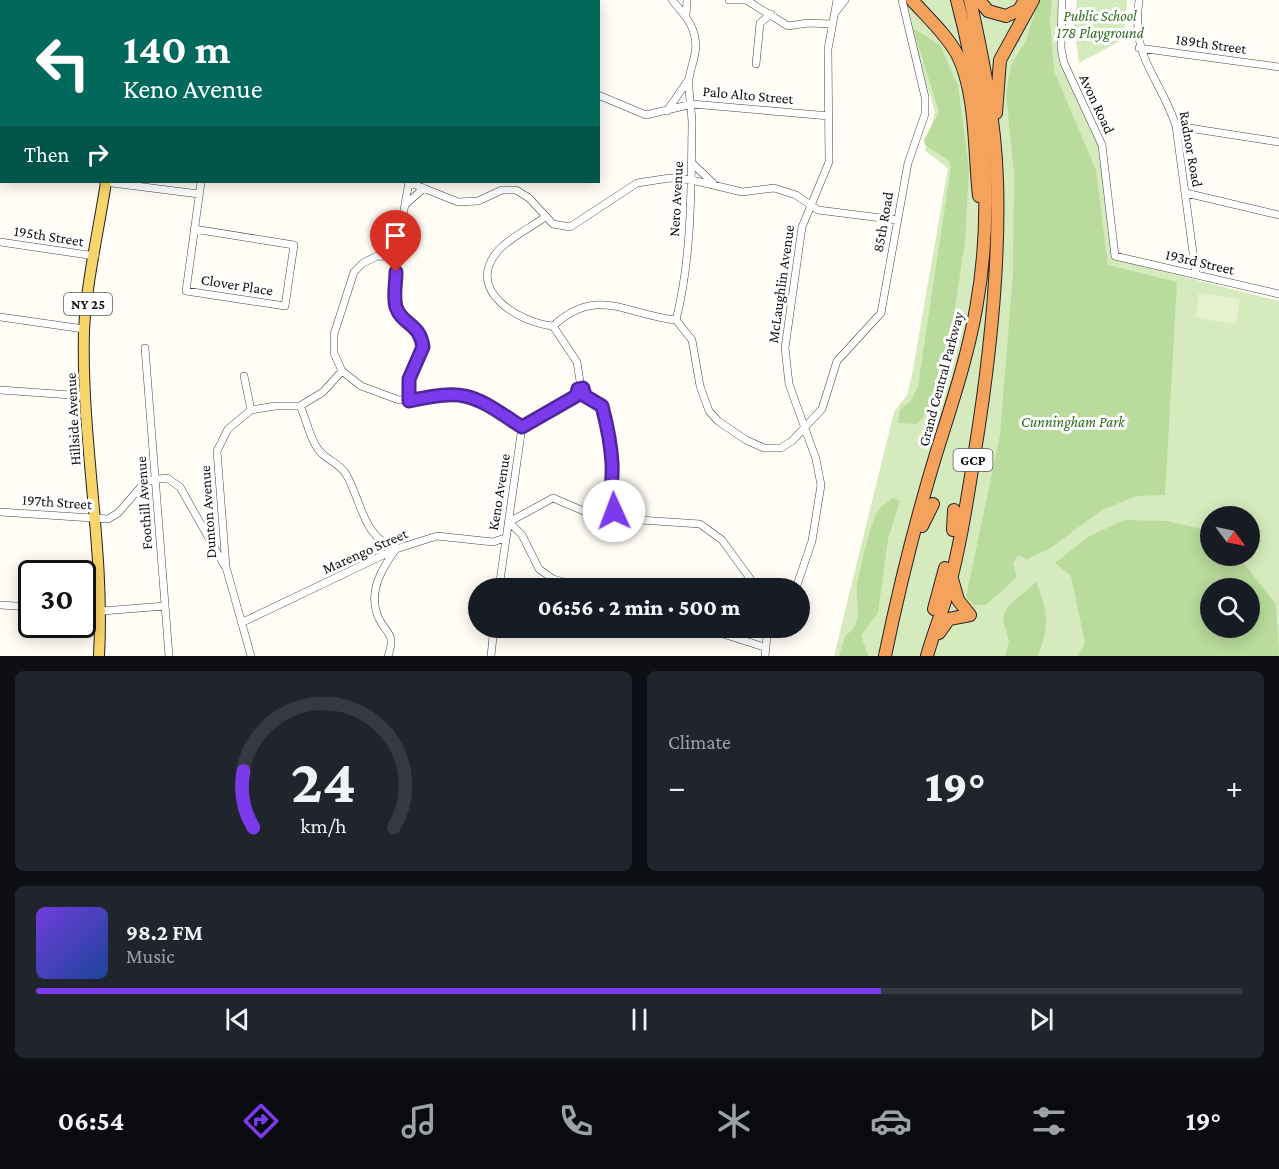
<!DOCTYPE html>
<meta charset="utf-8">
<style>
body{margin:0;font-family:"Crimson Pro",serif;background:#20242c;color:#f1f3f6;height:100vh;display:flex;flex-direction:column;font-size:22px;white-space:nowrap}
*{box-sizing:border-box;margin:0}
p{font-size:20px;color:#9ea1a6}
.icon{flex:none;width:33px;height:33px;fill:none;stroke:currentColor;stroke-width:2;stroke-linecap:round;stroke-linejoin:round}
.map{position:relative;height:656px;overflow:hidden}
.sheet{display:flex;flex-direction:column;gap:15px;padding:15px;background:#0d0f14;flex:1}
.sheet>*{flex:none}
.hud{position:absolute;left:0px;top:0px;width:600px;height:183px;box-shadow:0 3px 15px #0003;background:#00695c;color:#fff;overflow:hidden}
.needle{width:39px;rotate:123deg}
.fabs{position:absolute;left:1200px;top:506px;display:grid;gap:12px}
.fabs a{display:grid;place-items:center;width:60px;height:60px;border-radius:50%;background:#171b24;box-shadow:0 3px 15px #0003;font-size:30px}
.speed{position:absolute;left:18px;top:560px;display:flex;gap:12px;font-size:30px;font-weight:700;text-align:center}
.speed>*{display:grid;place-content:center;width:78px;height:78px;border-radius:50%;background:#171b24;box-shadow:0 3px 15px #0003;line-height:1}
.speed .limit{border:3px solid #111;border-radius:9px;background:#fff;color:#111}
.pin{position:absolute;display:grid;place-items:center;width:51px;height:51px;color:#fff;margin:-62px -26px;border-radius:50% 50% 50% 0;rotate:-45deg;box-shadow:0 0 6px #0007}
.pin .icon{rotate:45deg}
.me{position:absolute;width:66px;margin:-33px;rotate:358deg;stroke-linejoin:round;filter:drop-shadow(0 0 4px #0008)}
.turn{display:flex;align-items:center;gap:21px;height:126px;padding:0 24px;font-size:27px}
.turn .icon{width:78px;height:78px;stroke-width:2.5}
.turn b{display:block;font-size:42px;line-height:51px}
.then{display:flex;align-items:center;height:57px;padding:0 24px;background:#0003;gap:12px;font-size:22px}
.big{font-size:45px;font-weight:800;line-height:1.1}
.sheet .card{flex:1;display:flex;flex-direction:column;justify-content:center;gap:9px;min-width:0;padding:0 21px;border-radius:9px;background:#20242c}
.sheet .dial{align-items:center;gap:0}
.dial svg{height:156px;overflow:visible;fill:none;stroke:#363941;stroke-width:7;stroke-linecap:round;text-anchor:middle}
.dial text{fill:#f1f3f6;stroke:none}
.song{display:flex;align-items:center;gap:18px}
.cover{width:72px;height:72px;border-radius:9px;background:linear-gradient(135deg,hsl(260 70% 55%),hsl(220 70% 35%))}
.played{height:6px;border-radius:3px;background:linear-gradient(90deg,#7c3aed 70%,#363941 70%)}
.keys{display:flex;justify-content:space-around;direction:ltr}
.heat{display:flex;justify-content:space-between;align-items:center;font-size:33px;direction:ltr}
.sheet .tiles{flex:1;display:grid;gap:15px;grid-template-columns:1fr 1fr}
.card:last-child{grid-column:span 2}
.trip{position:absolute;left:468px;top:578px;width:342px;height:60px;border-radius:30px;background:#171b24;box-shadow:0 3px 15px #0003;font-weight:800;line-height:60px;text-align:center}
.menu{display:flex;height:96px;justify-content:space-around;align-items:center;background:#090b0e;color:#9ea1a6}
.menu .icon{width:42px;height:42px}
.menu .on{color:#7c3aed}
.menu b{font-size:27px;color:#f1f3f6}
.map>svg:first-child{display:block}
.green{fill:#d5ebbd;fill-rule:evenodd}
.forest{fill:#b9dc9c;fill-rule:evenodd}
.pitch{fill:#e6f2cf}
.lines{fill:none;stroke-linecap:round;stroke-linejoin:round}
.minor-casing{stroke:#444;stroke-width:8}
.primary-casing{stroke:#222;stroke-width:12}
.motorway-casing{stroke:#222;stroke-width:14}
.minor{stroke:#fff;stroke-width:7}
.primary{stroke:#f9d66b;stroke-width:10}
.motorway{stroke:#f5a25d;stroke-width:12}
.route-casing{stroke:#51269a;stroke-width:15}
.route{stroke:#7c3aed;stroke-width:10}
.labels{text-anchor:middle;stroke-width:6;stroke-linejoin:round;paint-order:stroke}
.shield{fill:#fff;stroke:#585858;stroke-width:1.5}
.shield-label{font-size:14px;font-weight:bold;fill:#111}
.park-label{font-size:15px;font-style:italic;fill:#2f6b1f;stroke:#fff}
.street-label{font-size:15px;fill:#111;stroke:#fff}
</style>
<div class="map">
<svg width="1279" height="656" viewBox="0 0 1279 656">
<rect width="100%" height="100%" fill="#fffdf5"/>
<path class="green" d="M 901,0 L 1062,0 L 1064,52 L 1075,88 L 1103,148 L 1114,259 L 1279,301 L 1279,656 L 834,656 L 894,412 L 907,395 L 912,375 L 948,168 L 925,151 L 935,112 ZM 1210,516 L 1250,516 L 1250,555 L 1210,555 ZM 1210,588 L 1250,588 L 1250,627 L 1210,627 Z
M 1077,0 L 1127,0 L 1124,39 L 1079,63 L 1074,24 Z"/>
<path class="forest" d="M 1038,0 L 1052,0 L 1050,21 L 1054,71 L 1096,170 L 1108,265 L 1177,282 L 1165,495 L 1136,496 L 1102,510 L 1049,549 L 1027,559 L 1018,555 L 1013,564 L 1017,577 L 986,605 L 974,605 L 966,597 L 1000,435 L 1013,273 L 1014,174 L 1006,94 L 1011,65 L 1026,41 Z
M 913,28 L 940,45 L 958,86 L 969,168 L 965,242 L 946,367 L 936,402 L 917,424 L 898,423 L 900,410 L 911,401 L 918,386 L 951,167 L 949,161 L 925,145 L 924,140 L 939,112 Z
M 893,498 L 900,501 L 888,539 L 878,613 L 861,635 L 868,656 L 839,656 L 845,636 C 865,622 855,606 857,586 C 860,569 870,522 879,510 C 882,505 889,502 893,498 Z
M 1124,520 L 1167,521 L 1210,531 L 1210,555 L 1237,555 L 1276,604 L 1279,656 L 1078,656 L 1085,643 L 1071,576 L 1055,563 L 1088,537 ZM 1210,588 L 1250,588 L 1250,627 L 1210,627 Z
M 1036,582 C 1048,612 1050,624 1038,656 L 1005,656 L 1009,641 L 1003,619 L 1007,607 Z"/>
<path class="pitch" d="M 1199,293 L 1240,299 L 1236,324 L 1195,318 Z"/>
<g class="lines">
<g class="minor-casing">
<path id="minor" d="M 91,0 L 105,2
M 335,0 L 335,2
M 672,0 C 682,12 693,23 695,38 C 698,53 691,65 689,79 C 688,93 692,110 692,124 C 691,189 692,257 676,320
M 729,0 L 746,0 L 788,26 L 808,23 L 831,24
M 1062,0 L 1061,48 L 1064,63 L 1102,145 L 1115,256 L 1279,294
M 1139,0 C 1131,61 1159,74 1176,126 L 1196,275
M 275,2 L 275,0
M 342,2 L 343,0
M 834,14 L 845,0
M 686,16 L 687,0
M 1139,48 L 1279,67
M 756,64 L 760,23 L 771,14
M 0,75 L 2,75
M 598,95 L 646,115 L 692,104 L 829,116
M 667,111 L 689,79
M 1176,126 L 1279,142
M 0,153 L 2,153
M 692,163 L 713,183
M 0,166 L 2,166
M 104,182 L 199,194
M 408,182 L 458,202 L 478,201 L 502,190 L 516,190 L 529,198 L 553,224 L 570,227 L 637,183 L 670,178 L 692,180 L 742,192 L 774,188 L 796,195 L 818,210 L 897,220
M 1186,193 L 1279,215
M 406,204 L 424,188
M 545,217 C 532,227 507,239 497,252 C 465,291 520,323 553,326
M 194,229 L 294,245 L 285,306 L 186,291 L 201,182
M 0,242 L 95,256
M 397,257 L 377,256 L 363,263 L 354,272 L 334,334 L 334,353 L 342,371 L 361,386 L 399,400 L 467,394 L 522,427
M 0,317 L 84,329
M 553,326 C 597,285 626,315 676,320 L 692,340 L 700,386 L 709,411 L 718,421 L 746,440 L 764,448 L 781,448 L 792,441 L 822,409 L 837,361 L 881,313 L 908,163 L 925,114 L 925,97 L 902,0
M 553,326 L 577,362 L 581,388
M 145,348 L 169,656
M 244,376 L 251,410
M 0,390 L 85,396
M 585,396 L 602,406 C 607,425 611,443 612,462 C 613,482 611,499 615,518
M 409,401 L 409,379 L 423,347 C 421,323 401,324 396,306 C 390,281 404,210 409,182
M 300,406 C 307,420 309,437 318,449 C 325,460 339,462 346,474 C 362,502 362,536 396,549 C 382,568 369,590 377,614 C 384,634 397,631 388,656
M 0,512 L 108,519 L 118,513 L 146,481 L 167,478 L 180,487 L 224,565
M 499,588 L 522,427 L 576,396
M 586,588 L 553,579 L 539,569 L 522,535 L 509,522 L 553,498 L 586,512 L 610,518 L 700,524 L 722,540 L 757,588
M 796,588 L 812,541 L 821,485 L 816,459 L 789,384 L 785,348 L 802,227 L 829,162 L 828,49 L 837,0
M 0,605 L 32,607
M 82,610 L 102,611 L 165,606
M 243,622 L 396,549 L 437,536 L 493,542 L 505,538
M 701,627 L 764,647
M 251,656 L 226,567 L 217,451 L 228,429 L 251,410 L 275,406 L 300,406 L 323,392 L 342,371
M 491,656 L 494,627
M 765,656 L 768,627"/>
</g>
<g class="primary-casing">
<path id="primary" d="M 133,2 L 133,0
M 99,656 C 105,548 81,440 84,331 C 86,284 99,229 106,182"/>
</g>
<g class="motorway-casing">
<path id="motorway" d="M 912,0 C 927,17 946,34 957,54 C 977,92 974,153 979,196
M 979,0 L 988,11 L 1006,16 L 1019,10 L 1025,0
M 996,113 L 1000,60 L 1033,0
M 922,526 L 933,504
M 953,530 L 954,510
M 952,579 L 958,600 L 970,615
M 934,609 L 945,568
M 939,633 L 949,619 L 970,615
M 885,656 C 899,588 916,520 936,454 C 951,406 967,359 976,309 C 995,205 984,102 957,0
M 927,656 C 933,634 942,613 948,591 C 960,547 967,501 974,457 C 989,366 1000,272 997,180 C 995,119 983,59 970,0"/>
</g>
<use href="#minor" class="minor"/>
<use href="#primary" class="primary"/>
<use href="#motorway" class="motorway"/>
</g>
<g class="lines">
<g class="route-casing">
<path id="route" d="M 396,272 C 396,283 393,297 396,307 C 402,325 420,323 423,347 L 409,379 L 409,401 C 468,388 473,395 522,427 L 576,396 L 578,389 L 583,388 L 585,396 L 602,406 C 607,425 611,444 612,463 C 613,479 609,496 614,511"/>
</g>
<use href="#route" class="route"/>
</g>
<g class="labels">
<g class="shield">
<rect x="64" y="293" width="48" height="22" rx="4.5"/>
<rect x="953.5" y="449" width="39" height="22" rx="4.5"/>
</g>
<g class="shield-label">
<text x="88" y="309">NY 25</text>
<text x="973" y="465">GCP</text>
</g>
<g class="park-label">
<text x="1100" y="21">Public School<tspan x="1100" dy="17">178 Playground</tspan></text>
<text x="1073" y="427">Cunningham Park</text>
</g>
<g class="street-label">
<text transform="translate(1211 44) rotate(8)" y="5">189th Street</text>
<text transform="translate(748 95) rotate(5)" y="5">Palo Alto Street</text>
<text transform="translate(1097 104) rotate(65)" y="5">Avon Road</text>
<text transform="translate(1191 149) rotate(80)" y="5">Radnor Road</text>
<text transform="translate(676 199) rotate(-87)" y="5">Nero Avenue</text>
<text transform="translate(883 222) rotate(-80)" y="5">85th Road</text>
<text transform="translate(49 236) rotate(9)" y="5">195th Street</text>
<text transform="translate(1200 262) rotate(13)" y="5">193rd Street</text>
<text transform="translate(781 284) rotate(-82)" y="5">McLaughlin Avenue</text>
<text transform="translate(237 285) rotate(9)" y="5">Clover Place</text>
<text transform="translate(941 379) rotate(-75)" y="5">Grand Central Parkway</text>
<text transform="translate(73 419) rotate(-93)" y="5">Hillside Avenue</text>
<text transform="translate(499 492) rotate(-81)" y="5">Keno Avenue</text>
<text transform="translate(57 502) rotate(4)" y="5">197th Street</text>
<text transform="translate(144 503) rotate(-94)" y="5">Foothill Avenue</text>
<text transform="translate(208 512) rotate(-94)" y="5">Dunton Avenue</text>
<text transform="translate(365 551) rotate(-24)" y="5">Marengo Street</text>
</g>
</g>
</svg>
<div class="fabs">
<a><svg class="needle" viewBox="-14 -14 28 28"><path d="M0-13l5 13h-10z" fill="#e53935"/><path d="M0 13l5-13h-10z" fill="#9ea1a6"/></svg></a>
<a><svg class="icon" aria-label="search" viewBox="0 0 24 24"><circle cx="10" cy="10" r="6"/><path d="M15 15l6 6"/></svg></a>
</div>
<div class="speed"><div class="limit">30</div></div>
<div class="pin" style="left:396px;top:272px;background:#d93025"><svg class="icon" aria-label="arrive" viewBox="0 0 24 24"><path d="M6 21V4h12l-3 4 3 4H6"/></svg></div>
<svg class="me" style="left:614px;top:511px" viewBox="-20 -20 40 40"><circle r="19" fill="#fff"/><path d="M0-13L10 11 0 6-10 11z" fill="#7c3aed"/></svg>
<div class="trip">06:56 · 2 min · 500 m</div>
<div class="hud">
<div class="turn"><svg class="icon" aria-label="left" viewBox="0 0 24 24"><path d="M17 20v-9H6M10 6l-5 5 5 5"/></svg><div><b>140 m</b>Keno Avenue</div></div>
<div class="then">Then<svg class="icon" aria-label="right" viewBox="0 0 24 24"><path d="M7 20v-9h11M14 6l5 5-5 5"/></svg></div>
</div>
</div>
<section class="sheet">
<div class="tiles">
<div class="card dial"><svg viewBox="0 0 100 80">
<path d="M14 69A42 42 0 1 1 86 69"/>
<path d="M14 69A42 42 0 0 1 9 40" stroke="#7c3aed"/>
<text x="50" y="56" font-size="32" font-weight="700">24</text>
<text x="50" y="72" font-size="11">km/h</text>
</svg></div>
<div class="card"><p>Climate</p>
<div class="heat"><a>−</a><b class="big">19°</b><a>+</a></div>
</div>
<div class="card">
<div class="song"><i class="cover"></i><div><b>98.2 FM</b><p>Music</p></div></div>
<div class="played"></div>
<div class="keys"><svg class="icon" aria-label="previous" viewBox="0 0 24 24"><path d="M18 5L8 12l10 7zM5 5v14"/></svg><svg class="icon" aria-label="pause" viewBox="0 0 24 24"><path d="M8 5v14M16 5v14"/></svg><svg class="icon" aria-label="next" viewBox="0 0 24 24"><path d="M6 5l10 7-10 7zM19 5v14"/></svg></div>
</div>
</div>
</section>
<nav class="menu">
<b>06:54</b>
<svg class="icon on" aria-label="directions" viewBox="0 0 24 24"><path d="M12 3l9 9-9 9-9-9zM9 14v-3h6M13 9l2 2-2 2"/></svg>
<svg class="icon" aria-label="music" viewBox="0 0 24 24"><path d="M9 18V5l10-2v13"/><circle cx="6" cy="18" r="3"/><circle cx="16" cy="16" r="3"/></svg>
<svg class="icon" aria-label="phone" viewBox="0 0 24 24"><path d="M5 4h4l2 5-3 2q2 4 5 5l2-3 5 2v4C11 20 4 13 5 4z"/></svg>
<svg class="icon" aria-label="climate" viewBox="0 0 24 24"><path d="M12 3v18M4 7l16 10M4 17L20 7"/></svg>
<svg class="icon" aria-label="car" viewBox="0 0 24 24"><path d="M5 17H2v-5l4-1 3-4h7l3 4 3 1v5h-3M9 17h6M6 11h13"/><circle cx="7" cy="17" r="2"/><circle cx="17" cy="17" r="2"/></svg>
<svg class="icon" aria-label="filters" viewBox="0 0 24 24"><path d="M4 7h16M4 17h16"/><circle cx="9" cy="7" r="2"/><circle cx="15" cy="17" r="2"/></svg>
<b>19°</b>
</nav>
